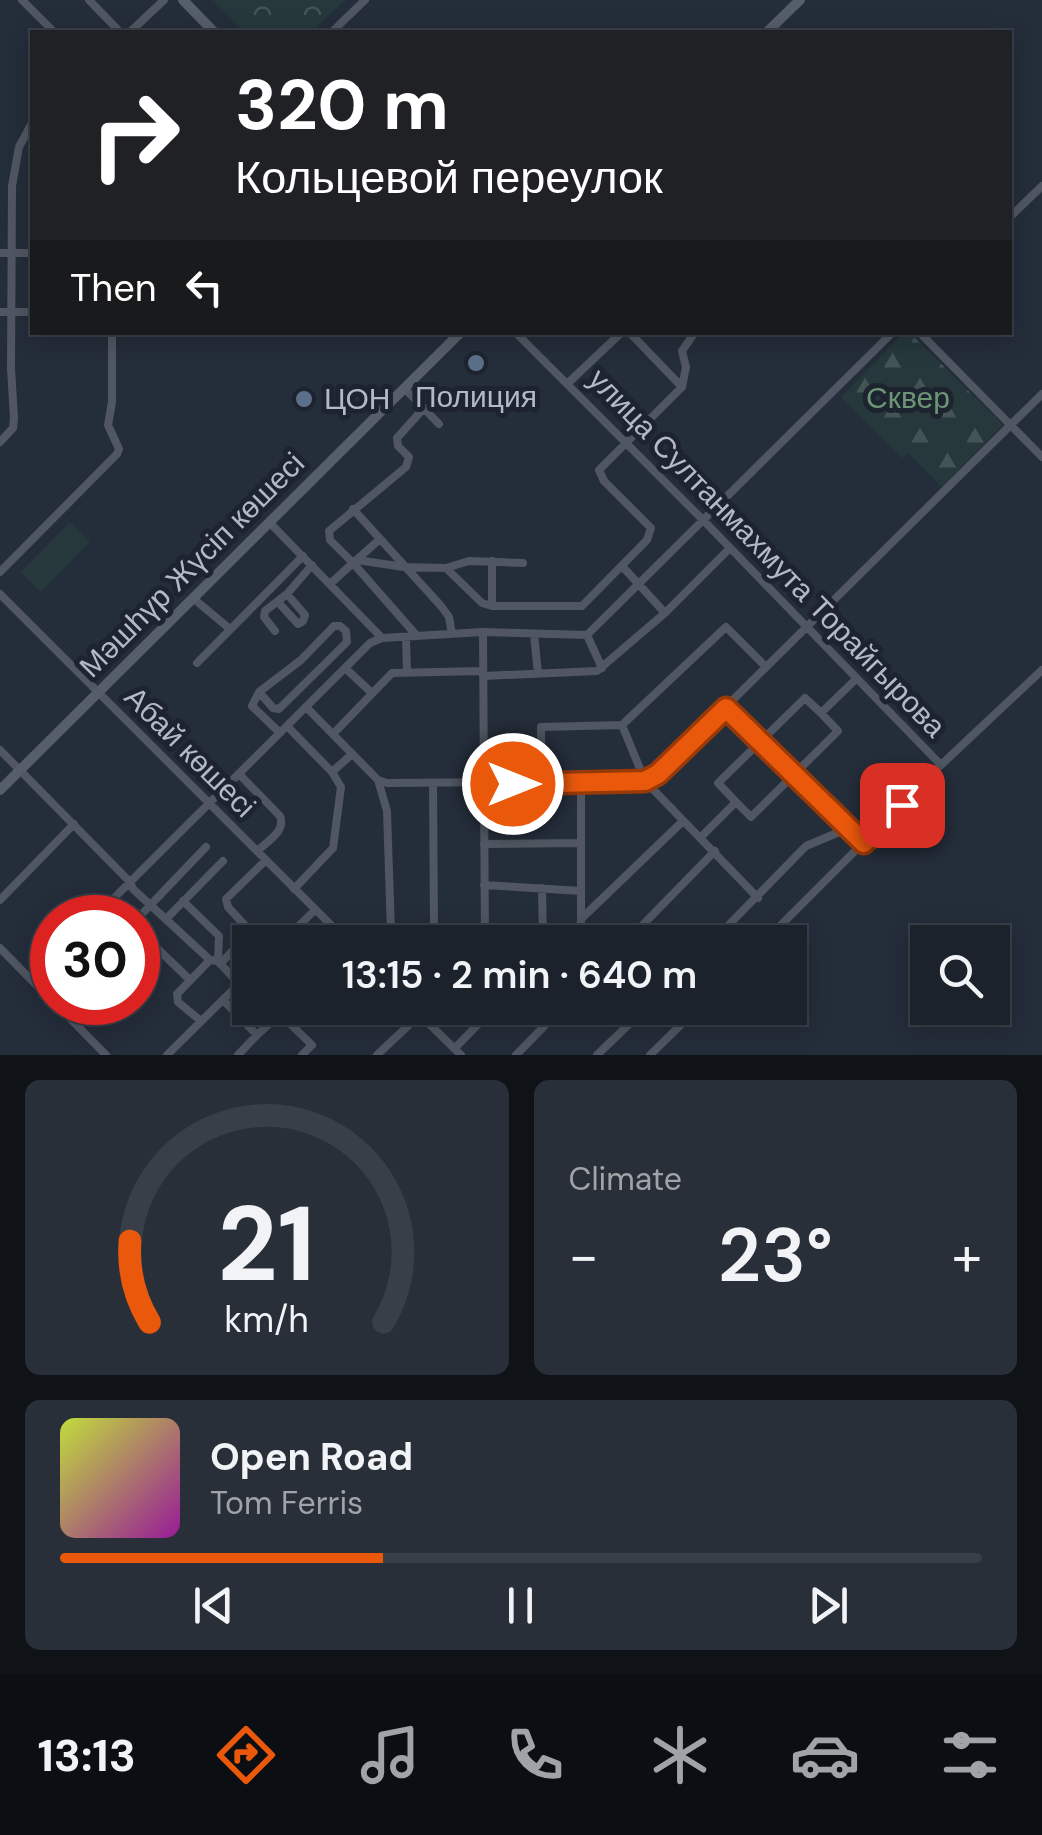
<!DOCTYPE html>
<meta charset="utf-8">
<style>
body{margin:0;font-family:"DM Sans",sans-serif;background:#282f38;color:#f1f3f6;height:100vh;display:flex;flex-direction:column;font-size:38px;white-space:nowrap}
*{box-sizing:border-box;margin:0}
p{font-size:32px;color:#a0a4a9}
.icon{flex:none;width:55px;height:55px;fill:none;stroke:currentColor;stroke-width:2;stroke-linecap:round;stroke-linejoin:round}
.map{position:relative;height:1055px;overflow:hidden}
.panel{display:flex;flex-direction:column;gap:25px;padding:25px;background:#0f1318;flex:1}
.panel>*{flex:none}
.guide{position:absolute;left:30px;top:30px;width:982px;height:305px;border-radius:0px;box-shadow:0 5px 25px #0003,0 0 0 2px #393f48;background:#202124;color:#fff;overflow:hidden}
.fabs{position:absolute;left:910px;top:925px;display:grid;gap:20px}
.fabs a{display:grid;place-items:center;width:100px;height:100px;border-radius:0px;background:#1b222c;box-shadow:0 5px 25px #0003,0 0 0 2px #393f48;font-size:50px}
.speed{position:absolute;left:30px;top:895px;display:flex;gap:20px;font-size:50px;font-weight:700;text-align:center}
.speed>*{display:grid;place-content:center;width:130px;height:130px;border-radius:50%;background:#1b222c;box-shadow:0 5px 25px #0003,0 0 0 2px #393f48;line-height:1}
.speed .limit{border:15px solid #d22;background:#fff;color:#111}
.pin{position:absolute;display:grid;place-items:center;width:85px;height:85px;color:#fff;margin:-42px;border-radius:20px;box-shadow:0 5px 15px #0006}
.me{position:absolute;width:110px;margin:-55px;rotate:90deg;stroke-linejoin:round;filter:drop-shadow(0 0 8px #0008)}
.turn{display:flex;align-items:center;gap:35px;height:210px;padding:0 40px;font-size:45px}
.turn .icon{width:130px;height:130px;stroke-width:2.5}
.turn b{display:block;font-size:70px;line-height:85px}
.then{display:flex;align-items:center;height:95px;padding:0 40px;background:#0003;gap:20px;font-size:38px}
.big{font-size:75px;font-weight:600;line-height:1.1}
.panel .tile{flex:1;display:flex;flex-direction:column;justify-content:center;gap:15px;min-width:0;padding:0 35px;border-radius:15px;background:#282f38}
.panel .dial{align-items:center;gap:0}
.dial svg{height:260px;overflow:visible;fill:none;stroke:#393f48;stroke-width:7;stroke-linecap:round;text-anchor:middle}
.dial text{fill:#f1f3f6;stroke:none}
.song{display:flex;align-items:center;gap:30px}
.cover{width:120px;height:120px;border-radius:15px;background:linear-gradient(135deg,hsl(70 70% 55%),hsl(300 70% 35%))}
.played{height:10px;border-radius:5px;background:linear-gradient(90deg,#ea580c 35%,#393f48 35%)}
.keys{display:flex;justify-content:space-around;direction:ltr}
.heat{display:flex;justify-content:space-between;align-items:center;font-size:55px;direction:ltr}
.panel .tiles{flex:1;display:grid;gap:25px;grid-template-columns:1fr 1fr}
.tile:last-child{grid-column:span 2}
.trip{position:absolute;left:232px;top:925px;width:575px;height:100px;border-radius:0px;background:#1b222c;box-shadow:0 5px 25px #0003,0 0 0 2px #393f48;font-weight:600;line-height:100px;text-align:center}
.tab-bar{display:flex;height:160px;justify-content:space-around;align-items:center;background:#0b0e12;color:#a0a4a9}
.tab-bar .icon{width:70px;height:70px}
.tab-bar .selected{color:#ea580c}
.tab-bar b{font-size:45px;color:#f1f3f6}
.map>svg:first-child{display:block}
.forest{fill:url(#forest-firs)}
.park{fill:url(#park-crowns)}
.pitch{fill:#26383b}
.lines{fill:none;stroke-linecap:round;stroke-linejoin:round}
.minor{stroke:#505762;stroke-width:8}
.major{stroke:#565e6a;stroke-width:10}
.route-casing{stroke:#983908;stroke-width:25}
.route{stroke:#ea580c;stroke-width:18}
.service-dot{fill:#5c6f8a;stroke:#1d242f;stroke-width:4}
.labels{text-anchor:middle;stroke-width:10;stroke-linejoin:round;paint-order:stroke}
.poi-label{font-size:30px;fill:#b3bac6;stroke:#1d242f}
.park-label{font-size:30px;fill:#6c9576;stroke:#1d242f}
.street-label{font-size:30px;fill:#b3bac6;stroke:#1d242f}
</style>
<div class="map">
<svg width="1042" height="1055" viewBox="0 0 1042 1055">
<defs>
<pattern id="forest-firs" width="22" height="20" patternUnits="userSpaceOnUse" patternTransform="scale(2.5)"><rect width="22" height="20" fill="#26383b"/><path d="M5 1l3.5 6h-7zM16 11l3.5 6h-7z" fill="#435356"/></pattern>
<pattern id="park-crowns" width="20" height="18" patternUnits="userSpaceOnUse" patternTransform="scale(2.5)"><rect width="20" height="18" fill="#26383b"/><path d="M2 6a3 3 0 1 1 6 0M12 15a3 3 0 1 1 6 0" fill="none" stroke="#435356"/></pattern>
</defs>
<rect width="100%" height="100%" fill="#242d3a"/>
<path class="forest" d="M 904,333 L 910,333 L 1003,425 L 942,487 L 908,453 L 902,458 L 841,397 Z"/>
<path class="park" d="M 213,0 L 345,0 L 312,32 L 245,32 Z"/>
<path class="pitch" d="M 70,522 L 90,542 L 41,592 L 21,572 Z"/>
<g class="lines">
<path class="minor" d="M 22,0 L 54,32
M 89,0 L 120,32
M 130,32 L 164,0
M 332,32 L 365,0
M 1010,217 L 1042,186
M 0,253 L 32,253
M 0,312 L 32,312
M 515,332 L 703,520 L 941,765
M 629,332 L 682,387
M 919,332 L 1042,457
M 567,384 L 622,332
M 405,389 L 439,424
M 0,442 L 13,428 L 14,419 L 11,368 L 12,186 L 19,147 L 32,123
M 353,509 L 441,606 L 449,617 L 452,634
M 270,523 L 382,638
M 380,539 L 353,563 L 417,636
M 357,560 L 404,567 L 446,568 L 482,603 L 492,606 L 582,606 L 647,540 L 651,528 L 604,481 L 599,470 L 682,387 L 686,367 L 682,351 L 695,332
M 492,561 L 492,606
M 622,566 L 665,613
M 446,568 L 469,561 L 523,563
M 0,572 L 117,454 L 119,449 L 108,425 L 112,402 L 112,332
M 330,584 L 353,563 L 330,540 L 329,531 L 406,467 L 409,457 L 398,446 L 397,438 L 423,409
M 0,594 L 348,942
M 194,599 L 230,629
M 278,602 L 298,624 L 303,621 L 305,615 L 287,594
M 275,631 L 264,617 L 265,611 L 287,594 L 312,565
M 483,632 L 485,942
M 534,634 L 538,674
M 587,635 L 602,668
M 406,637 L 407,672
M 197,663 L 303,556
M 345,668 L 372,693
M 483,676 L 597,671 L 665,613 L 730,548
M 259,692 L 273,708 L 279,709 L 347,642 L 346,631 L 340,626 L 334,626 L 301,660 L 259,692 L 252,706 L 280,733
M 306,707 L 378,780 L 387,783 L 645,781 L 658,774 L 1042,394
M 726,708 L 863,843
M 622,725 L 726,627 L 766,667
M 287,726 L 332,772
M 333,734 L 392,673 L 483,671
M 0,750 L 130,882 L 133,889 L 210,960 L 218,961 L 239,984
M 239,774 L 280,816 C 286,831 268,841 257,851
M 378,780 L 387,811 L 391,933 L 385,942
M 581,783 L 581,919
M 542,784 L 541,727 L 622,725 L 645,781 L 758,898
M 736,802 L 718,783 L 805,698 L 821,713
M 702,836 L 736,802 L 751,817 L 838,731 L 821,713 L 856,679
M 484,844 L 581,843
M 484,885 L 581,891
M 542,888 L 543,942
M 294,889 L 333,848 L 341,787 L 332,772 L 352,754
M 0,900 L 74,824
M 183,901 L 219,936 L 218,961
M 54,918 L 69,905 L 77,907 L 86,918
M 94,918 L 370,643 L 382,638 L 483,632 L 587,635 L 893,332
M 138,918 L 206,847
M 52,919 L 46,927 L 52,936
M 166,919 L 223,861
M 138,930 L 190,980
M 282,942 L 315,910
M 428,942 L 434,928 L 433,783
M 574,942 L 580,935 L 581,919 L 683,821
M 626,942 L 715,851
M 712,942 L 806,846 L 849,828
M 764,942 L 941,765 L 1042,670
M 0,948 L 52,1001
M 220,964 L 251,932 L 228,907 L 226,899 L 266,860
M 32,980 L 52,959
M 223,1000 L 257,1035 L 280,1014 L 312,1045 L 302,1055
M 54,1002 L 106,1055
M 413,1008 L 461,1055
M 201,1021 L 178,1002 L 177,994 L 210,960
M 455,1048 L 494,1008
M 167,1055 L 250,973
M 238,1055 L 257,1035
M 377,1055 L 427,1008
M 516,1055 L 562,1008
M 597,1055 L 646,1008
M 650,1055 L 698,1008"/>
<path class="major" d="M 183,0 L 214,32
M 767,32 L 800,0
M 0,790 L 461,332"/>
</g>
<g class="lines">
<g class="route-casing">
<path id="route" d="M 513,784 L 645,781 L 658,774 L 726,708 L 864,843 L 902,805"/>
</g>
<use href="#route" class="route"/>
</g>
<g class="service-dot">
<circle cx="476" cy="363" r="10"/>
<circle cx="304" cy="399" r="10"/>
</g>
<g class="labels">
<g class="poi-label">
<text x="476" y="407">Полиция</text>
<text x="324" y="409" text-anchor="start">ЦОН</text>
</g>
<g class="park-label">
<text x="908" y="408">Сквер</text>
</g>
<g class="street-label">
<text transform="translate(767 553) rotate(46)" y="10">улица Султанмахмута Торайгырова</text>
<text transform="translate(192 565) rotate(-45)" y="10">Мәшһүр Жүсіп көшесі</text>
<text transform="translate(190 752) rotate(45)" y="10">Абай көшесі</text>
</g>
</g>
</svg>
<div class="fabs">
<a><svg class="icon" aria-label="search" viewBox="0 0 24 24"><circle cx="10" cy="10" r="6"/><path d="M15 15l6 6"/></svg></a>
</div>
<div class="speed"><div class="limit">30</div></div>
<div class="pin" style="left:902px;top:805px;background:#d93025"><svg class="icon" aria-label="arrive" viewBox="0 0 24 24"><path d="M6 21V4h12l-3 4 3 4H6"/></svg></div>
<svg class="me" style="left:513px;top:784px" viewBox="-20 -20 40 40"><circle r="17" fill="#ea580c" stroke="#fff" stroke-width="3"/><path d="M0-11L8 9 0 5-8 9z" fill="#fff"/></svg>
<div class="trip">13:15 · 2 min · 640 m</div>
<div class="guide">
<div class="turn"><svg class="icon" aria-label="right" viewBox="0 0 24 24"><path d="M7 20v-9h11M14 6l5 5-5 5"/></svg><div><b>320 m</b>Кольцевой переулок</div></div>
<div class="then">Then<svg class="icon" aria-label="left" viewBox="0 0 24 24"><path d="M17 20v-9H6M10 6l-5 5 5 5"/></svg></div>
</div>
</div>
<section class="panel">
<div class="tiles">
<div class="tile dial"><svg viewBox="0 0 100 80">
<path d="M14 69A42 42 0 1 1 86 69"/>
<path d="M14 69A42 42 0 0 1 8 44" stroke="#ea580c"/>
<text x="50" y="56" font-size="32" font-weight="700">21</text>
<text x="50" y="72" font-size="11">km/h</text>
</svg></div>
<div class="tile"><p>Climate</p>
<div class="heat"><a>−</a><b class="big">23°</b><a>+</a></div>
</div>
<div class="tile">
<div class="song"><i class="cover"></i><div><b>Open Road</b><p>Tom Ferris</p></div></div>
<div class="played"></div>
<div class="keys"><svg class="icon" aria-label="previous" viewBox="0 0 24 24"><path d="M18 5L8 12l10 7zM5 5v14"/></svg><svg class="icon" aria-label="pause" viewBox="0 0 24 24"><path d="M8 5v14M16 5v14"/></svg><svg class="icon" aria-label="next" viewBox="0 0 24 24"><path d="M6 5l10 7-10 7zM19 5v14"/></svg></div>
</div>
</div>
</section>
<nav class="tab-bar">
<b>13:13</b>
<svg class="icon selected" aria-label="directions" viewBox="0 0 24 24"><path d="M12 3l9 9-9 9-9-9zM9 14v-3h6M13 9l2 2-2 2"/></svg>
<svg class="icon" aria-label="music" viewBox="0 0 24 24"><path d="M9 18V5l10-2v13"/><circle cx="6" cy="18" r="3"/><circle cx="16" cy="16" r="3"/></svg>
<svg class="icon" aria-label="phone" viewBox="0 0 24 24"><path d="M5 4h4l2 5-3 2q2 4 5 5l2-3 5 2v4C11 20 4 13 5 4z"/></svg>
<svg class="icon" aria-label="climate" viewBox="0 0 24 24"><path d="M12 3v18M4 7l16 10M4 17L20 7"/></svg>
<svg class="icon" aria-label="car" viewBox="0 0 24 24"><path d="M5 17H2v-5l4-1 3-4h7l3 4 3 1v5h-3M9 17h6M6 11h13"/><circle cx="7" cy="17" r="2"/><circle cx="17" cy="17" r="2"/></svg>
<svg class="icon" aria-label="filters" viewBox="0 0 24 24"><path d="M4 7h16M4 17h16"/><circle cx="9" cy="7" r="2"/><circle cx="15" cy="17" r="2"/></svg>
</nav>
